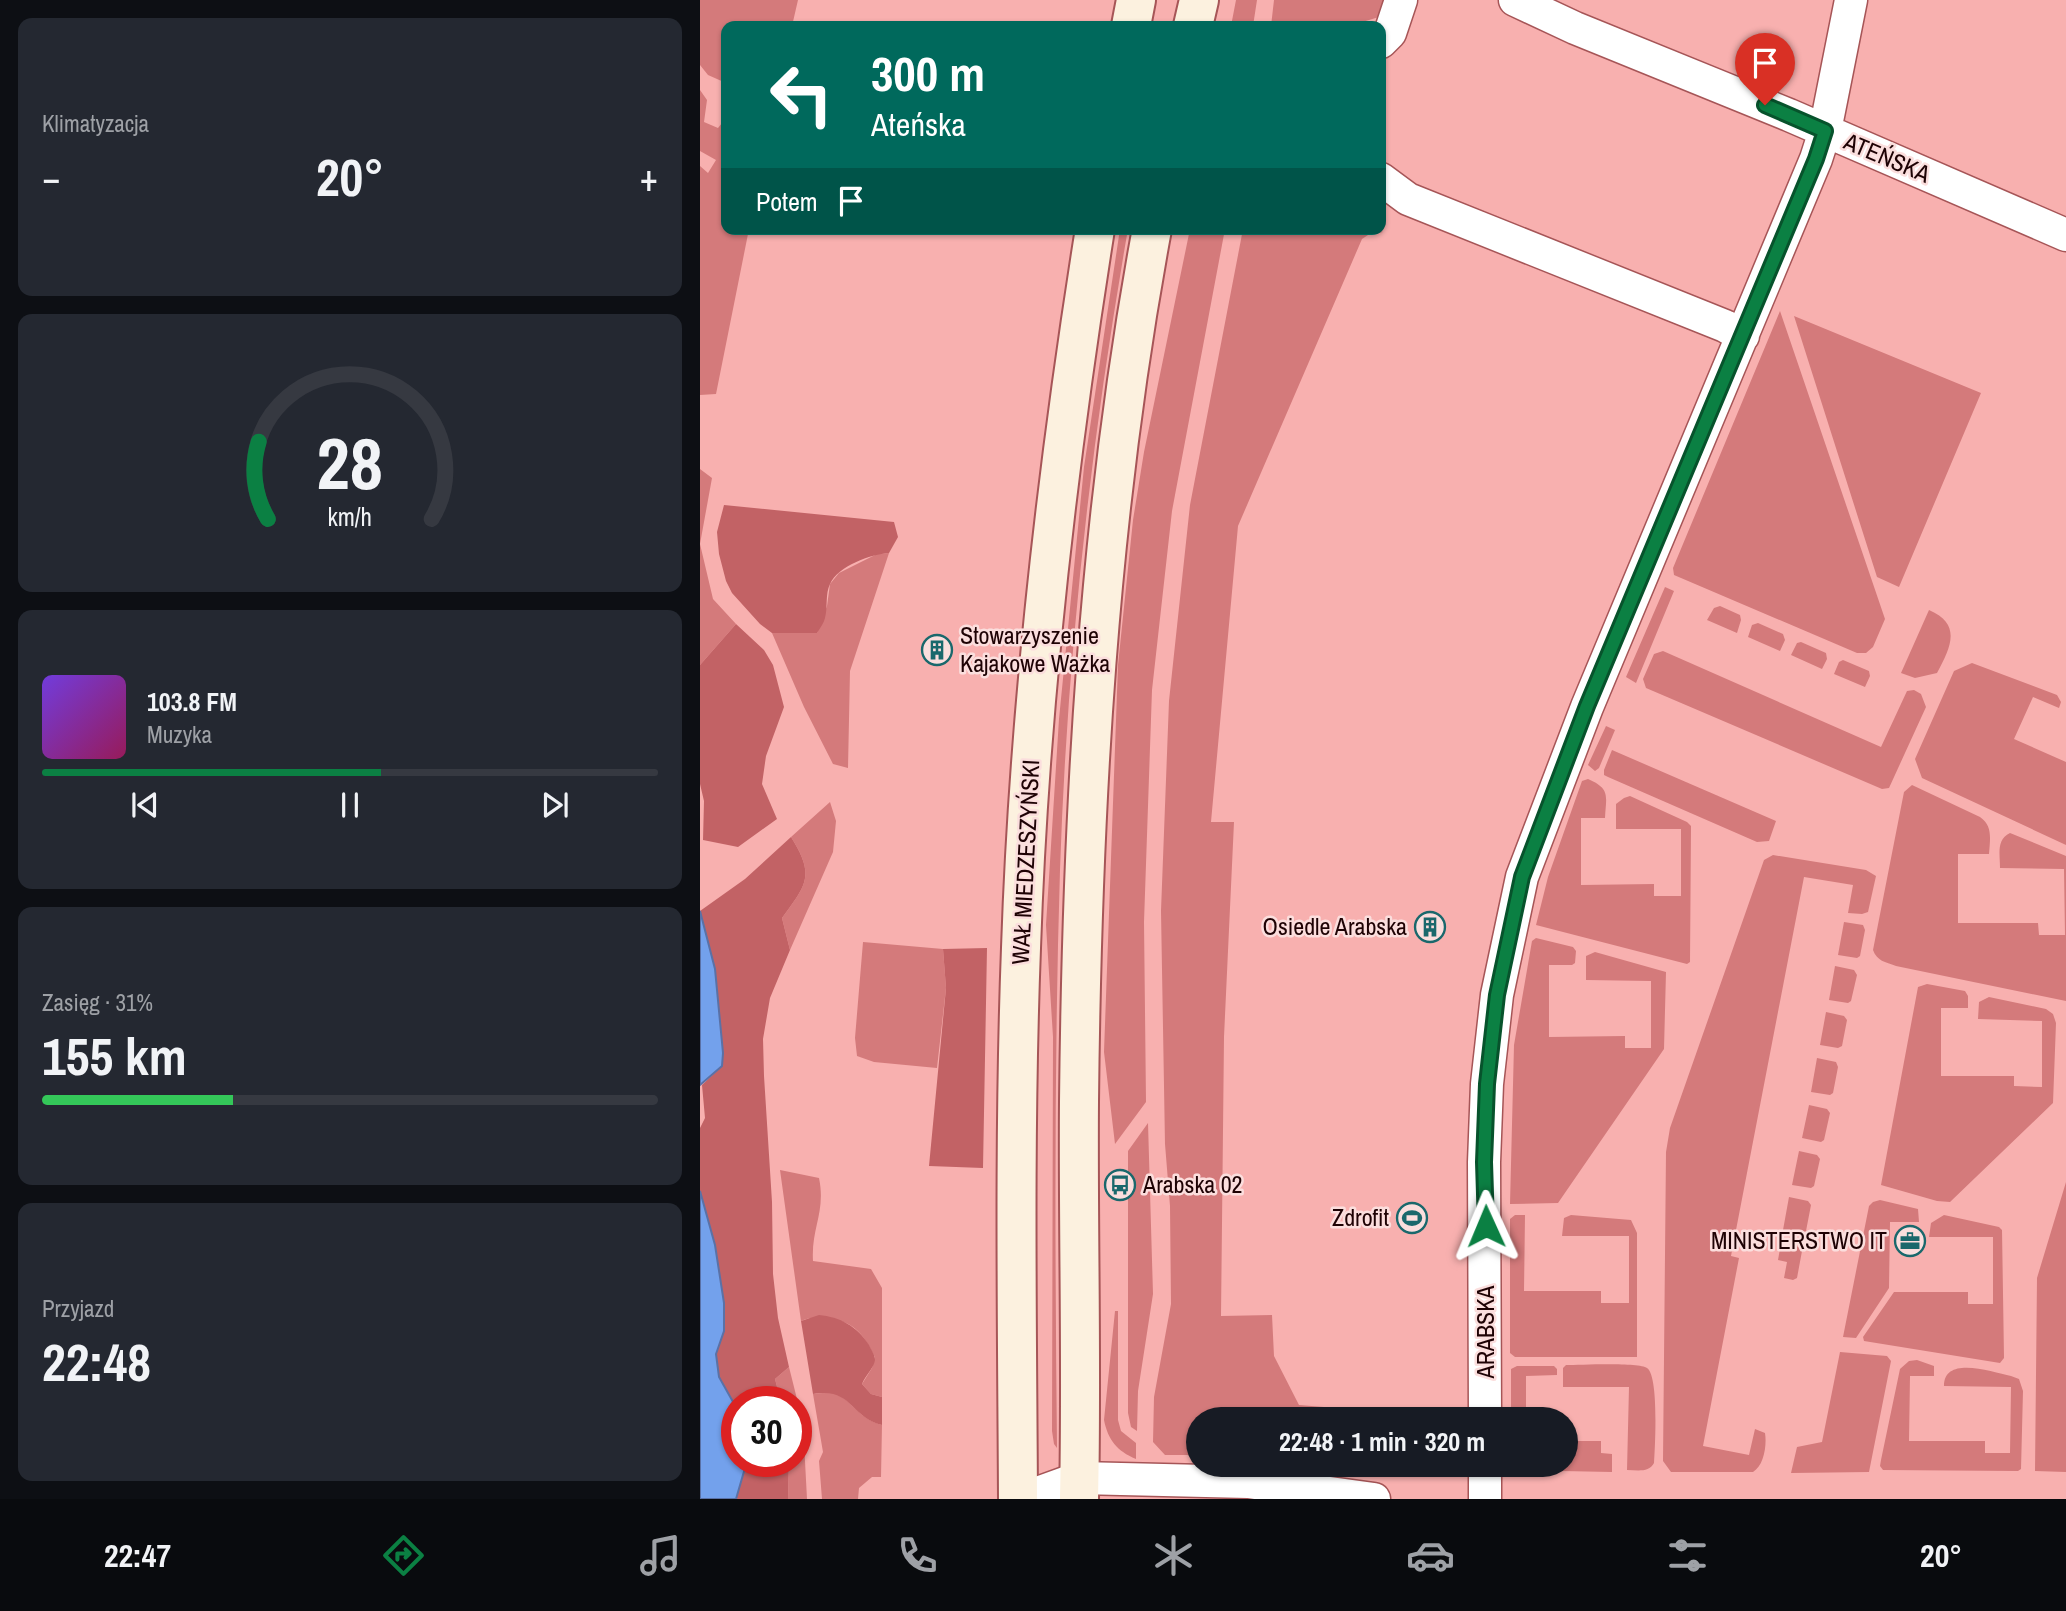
<!DOCTYPE html>
<html lang="pl">
<meta charset="utf-8">
<style>
body{margin:0;font-family:"Archivo Narrow",sans-serif;background:#242831;color:#f1f3f6;height:100vh;display:flex;flex-direction:column;font-size:26px;white-space:nowrap}
*{box-sizing:border-box;margin:0}
p{font-size:23px;color:#9ea1a6}
.icon{flex:none;width:38px;height:38px;fill:none;stroke:currentColor;stroke-width:2;stroke-linecap:round;stroke-linejoin:round}
.map{position:relative;flex:1;overflow:hidden}
.sheet{display:flex;flex-direction:column;gap:18px;padding:18px;background:#0d0f14;width:700px}
.sheet>*{flex:none}
.banner{position:absolute;left:21px;top:21px;width:665px;height:214px;border-radius:14px;box-shadow:0 2px 5px #0004;background:#00695c;color:#fff;overflow:hidden}
.speed{position:absolute;left:21px;top:1386px;display:flex;gap:14px;font-size:35px;font-weight:700;text-align:center}
.speed>*{display:grid;place-content:center;width:91px;height:91px;border-radius:50%;background:#171b24;box-shadow:0 2px 5px #0004;line-height:1}
.speed .limit{border:10px solid #d22;background:#fff;color:#111}
.pin{position:absolute;display:grid;place-items:center;width:60px;height:60px;color:#fff;margin:-72px -30px;border-radius:50% 50% 50% 0;rotate:-45deg;box-shadow:0 0 7px #0007}
.pin .icon{rotate:45deg}
.me{position:absolute;width:77px;margin:-38px;rotate:359deg;stroke-linejoin:round;filter:drop-shadow(0 0 5px #0008)}
.turn{display:flex;align-items:center;gap:24px;height:147px;padding:0 35px;font-size:32px}
.turn .icon{width:91px;height:91px;stroke-width:2.5}
.turn b{display:block;font-size:49px;line-height:60px}
.then{display:flex;align-items:center;height:66px;padding:0 35px;background:#0003;gap:14px;font-size:26px}
.big{font-size:52px;font-weight:700;line-height:1.1}
.sheet .card{flex:1;display:flex;flex-direction:column;justify-content:center;gap:10px;min-width:0;padding:0 24px;border-radius:14px;background:#242831}
.sheet .dial{align-items:center;gap:0}
.dial svg{height:182px;overflow:visible;fill:none;stroke:#363941;stroke-width:7;stroke-linecap:round;text-anchor:middle}
.dial text{fill:#f1f3f6;stroke:none}
.song{display:flex;align-items:center;gap:21px}
.cover{width:84px;height:84px;border-radius:10px;background:linear-gradient(135deg,hsl(260 70% 55%),hsl(330 70% 35%))}
.played{height:7px;border-radius:4px;background:linear-gradient(90deg,#0b8043 55%,#363941 55%)}
.keys{display:flex;justify-content:space-around;direction:ltr}
.heat{display:flex;justify-content:space-between;align-items:center;font-size:38px;direction:ltr}
.charge{height:10px;border-radius:5px;background:linear-gradient(90deg,#34c759 31%,#363941 0)}
.trip{position:absolute;left:486px;top:1407px;width:392px;height:70px;border-radius:35px;background:#171b24;box-shadow:0 2px 5px #0004;font-weight:700;line-height:70px;text-align:center}
.dock{display:flex;height:112px;justify-content:space-around;align-items:center;background:#090b0e;color:#9ea1a6}
.dock .icon{width:49px;height:49px}
.dock .current{color:#0b8043}
.dock b{font-size:32px;color:#f1f3f6}
main{display:flex;flex:1;min-height:0}
.map>svg:first-child{display:block}
.green{fill:#d47a7b}
.forest{fill:#c26265}
.water{fill:#73a1ec;stroke:#5a71a6;stroke-width:2}
.lines{fill:none;stroke-linecap:round;stroke-linejoin:round}
.street-casing{stroke:#a65557;stroke-width:35}
.secondary-casing{stroke:#a65557;stroke-width:42}
.street{stroke:#fff;stroke-width:32}
.secondary{stroke:#fcf1df;stroke-width:38}
.route-casing{stroke:#07532c;stroke-width:18}
.route{stroke:#0b8043;stroke-width:12}
.labels{text-anchor:middle;stroke-width:5;stroke-linejoin:round;paint-order:stroke}
.street-label{font-size:24px;fill:#1e0204;stroke:#fbdedd}
.poi-label{font-size:24px;fill:#1e0204;stroke:#fbdedd;text-anchor:end}
</style>
<main>
<section class="sheet">
<div class="card"><p>Klimatyzacja</p>
<div class="heat"><a>−</a><b class="big">20°</b><a>+</a></div>
</div>
<div class="card dial"><svg viewBox="0 0 100 80">
<path d="M14 69A42 42 0 1 1 86 69"/>
<path d="M14 69A42 42 0 0 1 10 35" stroke="#0b8043"/>
<text x="50" y="56" font-size="32" font-weight="700">28</text>
<text x="50" y="72" font-size="11">km/h</text>
</svg></div>
<div class="card">
<div class="song"><i class="cover"></i><div><b>103.8 FM</b><p>Muzyka</p></div></div>
<div class="played"></div>
<div class="keys"><svg class="icon" aria-label="previous" viewBox="0 0 24 24"><path d="M18 5L8 12l10 7zM5 5v14"/></svg><svg class="icon" aria-label="pause" viewBox="0 0 24 24"><path d="M8 5v14M16 5v14"/></svg><svg class="icon" aria-label="next" viewBox="0 0 24 24"><path d="M6 5l10 7-10 7zM19 5v14"/></svg></div>
</div>
<div class="card"><p>Zasięg · 31%</p><b class="big">155 km</b><div class="charge"></div></div>
<div class="card"><p>Przyjazd</p><b class="big">22:48</b></div>
</section>
<div class="map">
<svg width="1366" height="1499" viewBox="0 0 1366 1499">
<rect width="100%" height="100%" fill="#f8b0af"/>
<path class="green" d="M 0,0 L 98,0 L 92,26 L 26,26 L 26,83 L 8,75 L 0,65 Z
M 536,0 L 557,0 L 553,26 L 531,26 Z
M 574,0 L 693,0 L 689,14 L 649,26 L 571,26 Z
M 0,90 L 7,100 L 4,122 L 18,128 L 26,118 L 26,229 L 49,229 L 16,394 L 0,395 L 0,166 L 8,173 L 16,160 L 0,151 Z
M 420,229 L 428,229 C 391,440 367,656 360,870 C 354,1062 355,1255 357,1448 L 354,1444 L 352,1431 L 353,1037 L 346,925 L 359,719 L 384,467 Z
M 490,229 L 525,229 L 472,511 L 452,690 L 444,922 L 446,1102 L 415,1144 L 404,1052 L 418,665 L 433,520 L 444,452 Z
M 543,229 L 675,229 L 683,232 L 668,235 L 662,239 L 538,526 L 511,822 L 534,822 L 524,1037 L 521,1316 L 572,1315 L 574,1356 L 599,1405 L 636,1408 L 637,1419 L 499,1419 L 499,1455 L 465,1455 L 453,1442 L 454,1397 L 471,1304 L 470,1206 L 465,1144 L 461,911 L 469,701 L 490,505 Z
M 1080,311 L 1185,619 L 1173,647 L 1166,653 L 1157,653 L 974,575 L 973,568 Z
M 1094,316 L 1281,393 L 1199,587 L 1177,577 Z
M 0,469 L 12,478 L 0,544 L 13,599 L 36,624 L 0,665 Z
M 189,553 L 150,671 L 148,768 L 133,764 L 104,707 L 72,633 L 117,633 L 127,606 L 130,584 L 139,573 L 177,554 Z
M 965,587 L 974,591 L 936,683 L 926,677 Z
M 1020,606 L 1040,615 L 1041,620 L 1037,633 L 1007,620 L 1014,608 Z
M 1229,610 C 1262,624 1251,647 1237,673 L 1215,678 L 1201,673 Z
M 1058,623 L 1083,634 L 1085,640 L 1080,651 L 1048,637 L 1052,625 Z
M 1101,642 L 1126,653 L 1127,659 L 1122,669 L 1091,655 L 1097,643 Z
M 963,651 L 1181,747 L 1207,691 L 1214,690 L 1221,694 L 1226,707 L 1189,788 L 1182,789 L 946,688 L 943,679 L 954,654 Z
M 1143,660 L 1169,671 L 1170,676 L 1165,687 L 1134,674 L 1139,662 Z
M 1272,663 L 1357,695 L 1361,702 L 1359,708 L 1333,697 L 1314,739 L 1366,762 L 1366,845 L 1222,778 L 1215,759 L 1254,671 Z
M 906,726 L 915,730 L 899,768 L 895,771 L 888,765 Z
M 912,750 L 1076,821 L 1069,841 L 1057,842 L 908,777 L 904,775 L 904,770 Z
M 888,779 C 911,789 906,796 905,818 L 881,818 L 881,885 L 954,884 L 954,896 L 981,896 L 981,829 L 916,829 L 916,804 L 924,798 L 930,796 L 987,822 L 991,826 L 990,962 L 987,964 L 836,925 L 848,877 L 882,781 Z
M 1212,785 L 1280,817 C 1293,826 1290,839 1289,854 L 1258,854 L 1258,923 L 1338,923 L 1339,935 L 1365,935 L 1364,869 L 1300,868 C 1300,854 1296,840 1310,833 L 1366,856 L 1366,1001 L 1196,966 C 1185,962 1177,961 1173,950 L 1204,792 Z
M 130,802 L 136,821 L 133,852 L 90,950 L 82,918 C 107,884 115,875 91,837 Z
M 1073,855 L 1166,870 L 1176,876 L 1168,912 L 1162,914 L 1148,913 L 1153,885 L 1104,877 L 1031,1256 L 1039,1258 L 1003,1446 L 1049,1455 L 1055,1429 L 1065,1433 C 1067,1445 1064,1466 1053,1472 L 971,1472 L 963,1461 L 966,1152 L 970,1128 L 1064,860 Z
M 1144,922 L 1163,925 L 1165,930 L 1160,956 L 1157,958 L 1138,955 Z
M 836,938 L 873,947 L 876,951 L 875,963 L 872,965 L 849,965 L 849,1037 L 925,1036 L 925,1048 L 951,1048 L 951,981 L 886,980 L 886,956 L 895,952 L 966,972 L 964,1049 L 858,1203 L 810,1204 L 814,1045 L 832,941 Z
M 163,942 L 243,949 L 246,988 L 237,1068 L 174,1062 L 157,1056 L 155,1038 Z
M 1135,966 L 1154,970 L 1157,975 L 1151,1001 L 1148,1003 L 1129,1000 Z
M 1227,984 L 1265,991 L 1268,996 L 1268,1008 L 1241,1008 L 1241,1076 L 1314,1076 L 1314,1086 L 1342,1087 L 1342,1021 L 1278,1019 L 1279,1002 L 1289,997 L 1346,1009 L 1353,1014 L 1356,1023 L 1353,1103 L 1250,1202 L 1237,1201 L 1181,1185 L 1218,987 Z
M 1126,1012 L 1144,1016 L 1147,1020 L 1142,1046 L 1138,1048 L 1120,1045 Z
M 1117,1058 L 1136,1062 L 1138,1067 L 1133,1093 L 1130,1095 L 1111,1092 Z
M 1109,1105 L 1127,1109 L 1130,1113 L 1124,1140 L 1121,1142 L 1102,1138 Z
M 448,1123 L 453,1294 L 438,1391 L 437,1431 L 431,1427 L 428,1413 L 428,1151 Z
M 1099,1151 L 1117,1155 L 1120,1159 L 1114,1186 L 1111,1188 L 1092,1185 Z
M 80,1170 L 119,1178 C 126,1212 111,1228 113,1261 L 171,1269 L 182,1288 L 182,1397 L 171,1394 L 162,1384 L 172,1368 L 175,1357 C 162,1331 152,1320 123,1318 C 114,1318 109,1317 101,1321 Z
M 1366,1182 L 1366,1472 L 1335,1471 L 1337,1278 Z
M 1089,1197 L 1108,1201 L 1111,1205 L 1106,1231 L 1102,1233 L 1083,1230 Z
M 1180,1200 L 1218,1209 L 1219,1222 L 1190,1222 L 1189,1288 L 1156,1338 L 1143,1337 L 1169,1206 L 1173,1202 Z
M 815,1215 L 825,1215 L 824,1291 L 901,1291 L 901,1303 L 929,1303 L 929,1236 L 862,1236 L 864,1218 L 871,1215 L 931,1220 L 937,1233 L 937,1357 L 815,1357 L 810,1353 L 810,1219 Z
M 1244,1215 L 1299,1227 L 1302,1230 L 1304,1358 L 1300,1363 L 1164,1341 L 1163,1337 L 1194,1292 L 1268,1292 L 1268,1304 L 1293,1304 L 1293,1237 L 1229,1237 L 1231,1223 Z
M 1081,1243 L 1099,1247 L 1102,1251 L 1097,1278 L 1093,1280 L 1084,1278 L 1087,1262 L 1078,1260 Z
M 415,1311 L 418,1311 L 418,1420 L 421,1431 L 436,1443 L 436,1459 C 417,1451 408,1440 404,1420 Z
M 1140,1352 L 1187,1356 L 1191,1361 L 1169,1472 L 1091,1473 L 1097,1447 L 1122,1442 Z
M 1217,1360 L 1234,1366 L 1234,1376 L 1210,1376 L 1209,1441 L 1285,1441 L 1285,1453 L 1310,1453 L 1311,1387 L 1244,1386 C 1244,1355 1292,1372 1311,1376 L 1319,1379 L 1323,1391 L 1321,1469 L 1318,1471 L 1183,1470 L 1180,1466 L 1181,1460 L 1200,1369 L 1209,1361 Z
M 866,1365 C 880,1365 939,1362 947,1368 C 959,1376 955,1447 954,1463 C 949,1473 937,1470 927,1470 L 929,1387 L 863,1387 L 863,1368 Z
M 817,1366 L 854,1366 L 857,1369 L 857,1375 L 826,1376 L 826,1419 L 811,1419 L 811,1369 Z
M 89,1367 L 103,1423 L 107,1499 L 88,1499 L 89,1461 L 96,1461 L 96,1402 L 81,1402 L 75,1379 Z
M 131,1392 C 151,1397 156,1418 182,1425 L 181,1477 L 172,1477 L 159,1488 L 158,1499 L 122,1499 L 119,1461 L 123,1452 L 113,1394 Z
M 866,1441 L 901,1441 L 901,1453 L 912,1454 L 912,1472 L 818,1470 L 812,1465 L 866,1465 Z
M 617,1465 L 750,1465 L 748,1472 L 699,1475 L 648,1473 Z"/>
<path class="forest" d="M 24,505 L 194,522 L 198,537 L 189,553 C 171,554 138,566 130,584 C 125,594 128,607 125,618 C 124,623 120,628 117,633 L 72,633 L 60,624 L 32,593 L 26,581 L 19,554 L 17,532 Z
M 36,624 L 64,650 L 73,665 L 84,707 L 66,756 L 62,784 L 77,819 L 38,847 L 3,840 L 4,801 L 0,784 L 0,665 Z
M 91,837 C 115,875 107,884 82,918 L 90,950 L 70,998 L 63,1039 L 64,1076 L 72,1202 L 73,1274 L 78,1318 L 89,1367 L 75,1379 L 81,1402 L 37,1402 L 37,1409 L 19,1377 L 16,1354 L 24,1331 L 0,1191 L 0,1128 L 5,1118 L 2,1085 L 22,1066 L 15,969 L 0,911 L 45,879 Z
M 287,948 L 283,1168 L 229,1166 L 246,988 L 243,949 Z
M 119,1315 C 140,1317 157,1326 169,1345 C 171,1350 175,1354 175,1360 C 174,1368 165,1376 162,1384 L 171,1394 L 182,1397 L 182,1425 C 149,1416 152,1387 113,1394 L 101,1321 Z
M 47,1461 L 89,1461 L 88,1499 L 36,1499 Z"/>
<path class="water" d="M 0,911 L 15,969 L 23,1053 L 22,1066 L 0,1085 Z
M 0,1191 L 15,1245 L 24,1303 L 24,1331 L 16,1354 L 19,1377 L 37,1409 L 37,1461 L 47,1461 L 36,1499 L 0,1499 Z"/>
<g class="lines">
<g class="street-casing">
<path id="street" d="M 815,0 L 875,28 L 1089,115 L 1366,235
M 681,42 L 690,33 L 701,0
M 681,179 L 708,199 L 1025,326 L 1043,336
M 785,1419 L 784,1162 L 787,1084 L 797,995 L 822,877 L 887,707 L 1116,159 L 1125,131 L 1151,0
M 321,1499 L 379,1478 L 548,1482 L 674,1499
M 785,1499 L 785,1465"/>
</g>
<g class="secondary-casing">
<path id="secondary" d="M 431,26 L 436,0
M 493,26 L 499,0
M 318,1499 C 317,1315 314,1132 321,948 C 329,708 357,467 395,229
M 379,1499 C 382,1367 378,1234 379,1102 C 382,810 398,517 452,229"/>
</g>
<use href="#street" class="street"/>
<use href="#secondary" class="secondary"/>
</g>
<g class="lines">
<g class="route-casing">
<path id="route" d="M 786,1226 L 784,1162 L 787,1084 L 797,995 L 822,877 L 887,706 L 1116,159 L 1125,131 L 1065,105"/>
</g>
<use href="#route" class="route"/>
</g>
<defs>
<g id="building-ring" transform="scale(1.575)"><circle r="9.5" fill="#fbdedd" stroke="#1a686c" stroke-width="1.5"/><path d="M-4-6H4V6H1V3H-1V6H-4ZM-2.5-4.3h1.7v1.8h-1.7ZM.8-4.3h1.7v1.8H.8ZM-2.5-1h1.7V.8h-1.7ZM.8-1h1.7V.8H.8Z" fill="#1a686c"/></g>
<g id="bus-ring" transform="scale(1.575)"><circle r="9.5" fill="#fbdedd" stroke="#1a686c" stroke-width="1.5"/><path d="M-5-6H5V4H4V6H2V4H-2V6H-4V4H-5ZM-3.5-4V0h7V-4ZM-3.5 1.2v1.5H-2V1.2ZM2 1.2v1.5H3.5V1.2Z" fill="#1a686c"/></g>
<g id="stadium-ring" transform="scale(1.575)"><circle r="9.5" fill="#fbdedd" stroke="#1a686c" stroke-width="1.5"/><path d="M0-5a6.5 5 0 1 0 0 10a6.5 5 0 1 0 0-10ZM-3.5-1.8h7v3.6h-7Z" fill="#1a686c"/></g>
<g id="office-ring" transform="scale(1.575)"><circle r="9.5" fill="#fbdedd" stroke="#1a686c" stroke-width="1.5"/><path d="M-6-3h4V-5.5h4V-3h4V5H-6ZM-1-4.5V-3h2v-1.5ZM-6 0V1H6V0Z" fill="#1a686c"/></g>
</defs>
<g fill-rule="evenodd">
<use href="#building-ring" x="237" y="650"/>
<use href="#building-ring" x="730" y="927"/>
<use href="#bus-ring" x="420" y="1185"/>
<use href="#stadium-ring" x="712" y="1218"/>
<use href="#office-ring" x="1210" y="1241"/>
</g>
<g class="labels">
<g class="street-label">
<text transform="translate(1187 158) rotate(23)" y="8">ATEŃSKA</text>
<text transform="translate(326 862) rotate(-87)" y="8">WAŁ MIEDZESZYŃSKI</text>
<text transform="translate(786 1332) rotate(-90)" y="8">ARABSKA</text>
</g>
<g class="poi-label">
<text x="260" y="644" text-anchor="start">Stowarzyszenie<tspan x="260" dy="28">Kajakowe Ważka</tspan></text>
<text x="707" y="935">Osiedle Arabska</text>
<text x="443" y="1193" text-anchor="start">Arabska 02</text>
<text x="689" y="1226">Zdrofit</text>
<text x="1187" y="1249">MINISTERSTWO IT</text>
</g>
</g>
</svg>
<div class="speed"><div class="limit">30</div></div>
<div class="pin" style="left:1065px;top:105px;background:#d93025"><svg class="icon" aria-label="arrive" viewBox="0 0 24 24"><path d="M6 21V4h12l-3 4 3 4H6"/></svg></div>
<svg class="me" style="left:786px;top:1226px" viewBox="-20 -20 40 40"><path d="M0-17L14 15 0 8-14 15z" fill="#0b8043" stroke="#fff" stroke-width="4"/></svg>
<div class="trip">22:48 · 1 min · 320 m</div>
<div class="banner">
<div class="turn"><svg class="icon" aria-label="left" viewBox="0 0 24 24"><path d="M17 20v-9H6M10 6l-5 5 5 5"/></svg><div><b>300 m</b>Ateńska</div></div>
<div class="then">Potem<svg class="icon" aria-label="arrive" viewBox="0 0 24 24"><path d="M6 21V4h12l-3 4 3 4H6"/></svg></div>
</div>
</div>
</main>
<nav class="dock">
<b>22:47</b>
<svg class="icon current" aria-label="directions" viewBox="0 0 24 24"><path d="M12 3l9 9-9 9-9-9zM9 14v-3h6M13 9l2 2-2 2"/></svg>
<svg class="icon" aria-label="music" viewBox="0 0 24 24"><path d="M9 18V5l10-2v13"/><circle cx="6" cy="18" r="3"/><circle cx="16" cy="16" r="3"/></svg>
<svg class="icon" aria-label="phone" viewBox="0 0 24 24"><path d="M5 4h4l2 5-3 2q2 4 5 5l2-3 5 2v4C11 20 4 13 5 4z"/></svg>
<svg class="icon" aria-label="climate" viewBox="0 0 24 24"><path d="M12 3v18M4 7l16 10M4 17L20 7"/></svg>
<svg class="icon" aria-label="car" viewBox="0 0 24 24"><path d="M5 17H2v-5l4-1 3-4h7l3 4 3 1v5h-3M9 17h6M6 11h13"/><circle cx="7" cy="17" r="2"/><circle cx="17" cy="17" r="2"/></svg>
<svg class="icon" aria-label="filters" viewBox="0 0 24 24"><path d="M4 7h16M4 17h16"/><circle cx="9" cy="7" r="2"/><circle cx="15" cy="17" r="2"/></svg>
<b>20°</b>
</nav>
